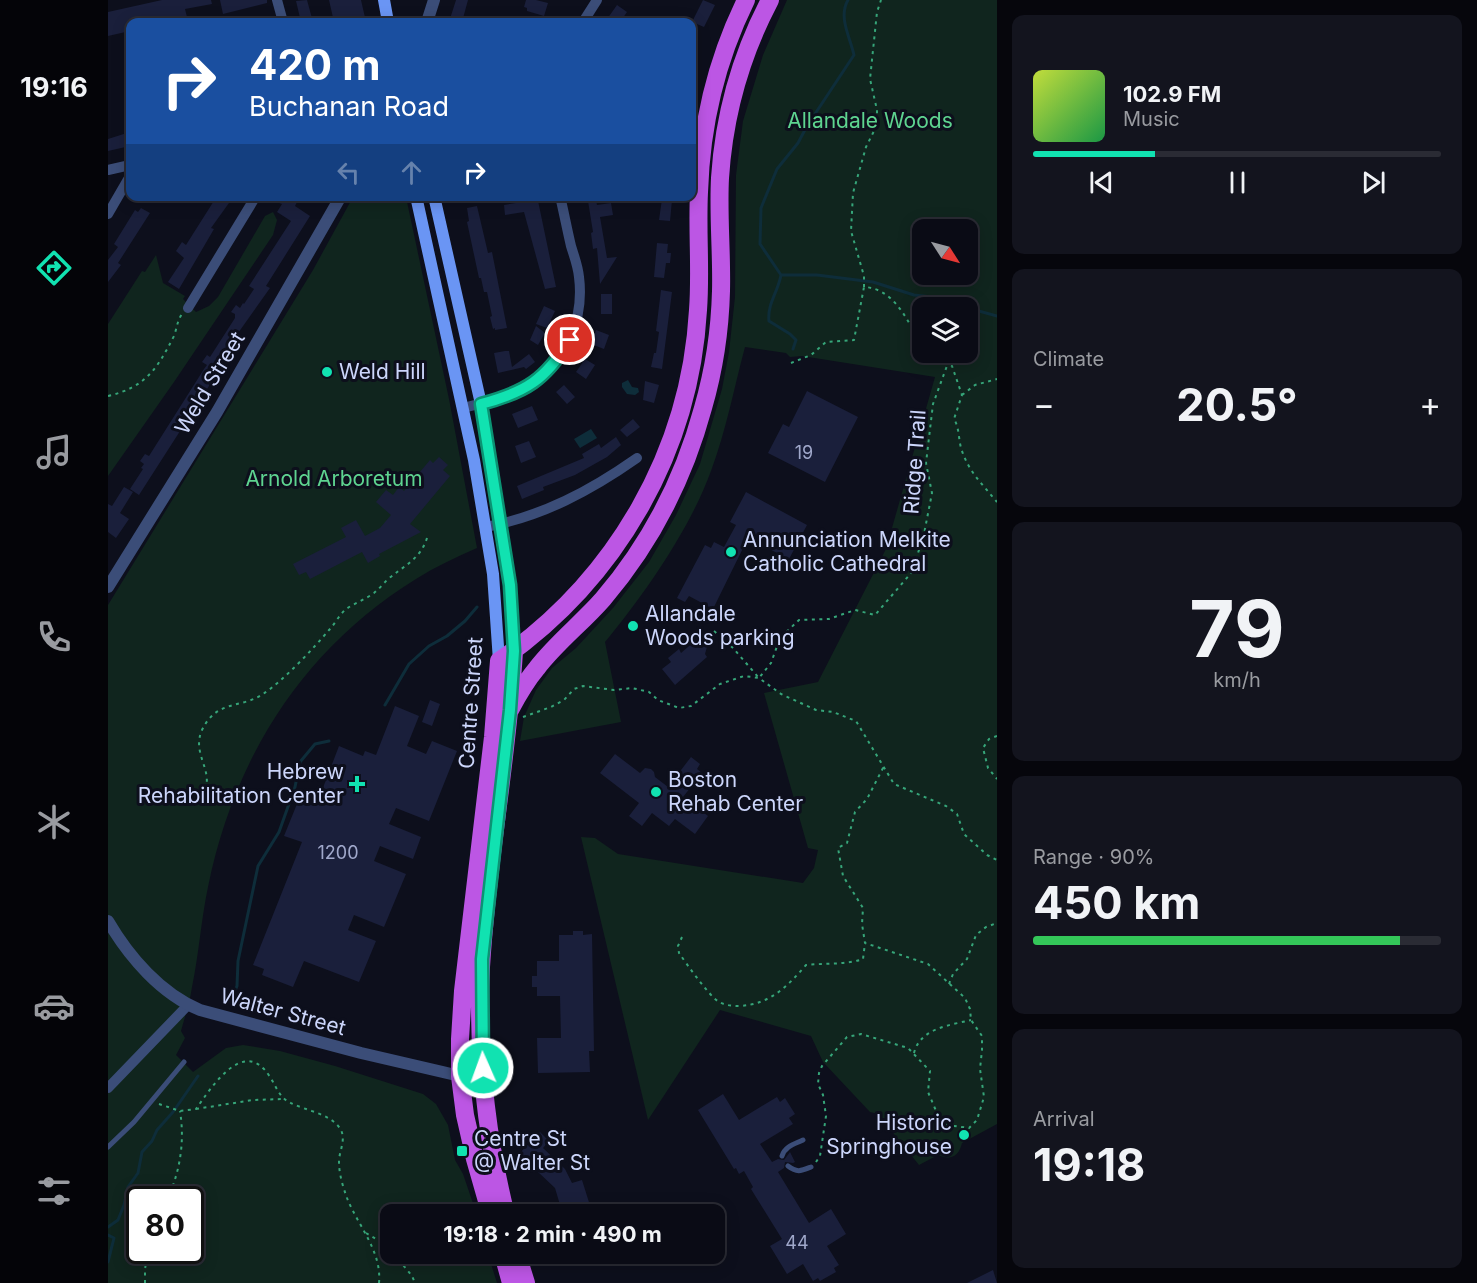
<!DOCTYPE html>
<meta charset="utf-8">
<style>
body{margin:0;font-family:Inter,sans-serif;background:#13141e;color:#f1f3f6;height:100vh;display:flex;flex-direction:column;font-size:22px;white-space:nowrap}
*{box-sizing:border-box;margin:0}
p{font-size:20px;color:#999ba0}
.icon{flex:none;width:33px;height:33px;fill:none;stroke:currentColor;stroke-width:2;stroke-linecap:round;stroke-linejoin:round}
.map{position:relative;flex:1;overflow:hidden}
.side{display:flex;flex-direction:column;gap:15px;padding:15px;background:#06060c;width:480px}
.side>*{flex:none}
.guide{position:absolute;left:18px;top:18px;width:570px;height:183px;border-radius:12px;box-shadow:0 3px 15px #0003,0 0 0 2px #2a2b34;background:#1a4fa0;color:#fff;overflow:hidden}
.needle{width:39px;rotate:126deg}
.tools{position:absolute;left:804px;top:219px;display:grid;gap:12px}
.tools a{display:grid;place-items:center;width:66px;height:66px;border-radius:12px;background:#0a0b15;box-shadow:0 3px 15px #0003,0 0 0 2px #2a2b34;font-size:30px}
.speed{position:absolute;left:18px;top:1186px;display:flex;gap:12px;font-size:30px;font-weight:700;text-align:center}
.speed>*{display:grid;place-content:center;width:78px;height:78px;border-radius:50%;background:#0a0b15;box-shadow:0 3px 15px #0003,0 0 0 2px #2a2b34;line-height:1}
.speed .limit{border:3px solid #111;border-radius:9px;background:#fff;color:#111}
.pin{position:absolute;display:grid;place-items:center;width:51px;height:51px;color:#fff;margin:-26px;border:3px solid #fff;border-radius:50%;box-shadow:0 2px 6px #0007}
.me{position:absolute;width:66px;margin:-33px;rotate:358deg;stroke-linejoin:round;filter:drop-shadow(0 0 4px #0008)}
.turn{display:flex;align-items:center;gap:21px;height:126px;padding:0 24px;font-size:27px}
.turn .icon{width:78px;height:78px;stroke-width:2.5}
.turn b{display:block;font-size:42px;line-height:51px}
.lanes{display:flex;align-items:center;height:57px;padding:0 24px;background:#0003;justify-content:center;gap:30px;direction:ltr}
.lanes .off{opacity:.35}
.big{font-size:45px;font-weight:700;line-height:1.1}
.side .card{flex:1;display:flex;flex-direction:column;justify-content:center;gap:9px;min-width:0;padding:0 21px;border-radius:12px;background:#13141e}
.side .dial{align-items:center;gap:0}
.dial b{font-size:78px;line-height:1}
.song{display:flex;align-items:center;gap:18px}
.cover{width:72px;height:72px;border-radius:9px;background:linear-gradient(135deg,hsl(70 70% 55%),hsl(140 70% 35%))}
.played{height:6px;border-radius:3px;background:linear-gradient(90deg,#11e2b1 30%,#2a2b34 30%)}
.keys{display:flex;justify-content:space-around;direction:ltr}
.heat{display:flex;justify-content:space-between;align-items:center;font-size:33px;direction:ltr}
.charge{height:9px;border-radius:4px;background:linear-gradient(90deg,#34c759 90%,#2a2b34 0)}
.trip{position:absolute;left:272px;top:1204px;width:345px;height:60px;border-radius:12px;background:#0a0b15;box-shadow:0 3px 15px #0003,0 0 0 2px #2a2b34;font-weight:700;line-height:60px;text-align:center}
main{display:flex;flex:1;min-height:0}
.tabs{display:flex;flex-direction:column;width:108px;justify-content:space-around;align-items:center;background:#040408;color:#999ba0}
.tabs .icon{width:42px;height:42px}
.tabs .on{color:#11e2b1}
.tabs b{font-size:27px;color:#f1f3f6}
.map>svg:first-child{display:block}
.green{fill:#10251e;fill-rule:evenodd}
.water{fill:#0e2d3a}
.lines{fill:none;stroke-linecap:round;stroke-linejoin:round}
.stream{stroke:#0e2d3a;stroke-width:3}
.building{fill:#1a1f3b}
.path{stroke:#36a579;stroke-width:2;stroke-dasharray:3 4.5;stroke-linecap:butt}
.service{stroke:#3b4d78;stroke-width:5}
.minor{stroke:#3b4d78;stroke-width:10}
.tertiary{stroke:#3b4d78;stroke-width:12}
.secondary{stroke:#6a95f4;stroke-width:12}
.trunk{stroke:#bc56e4;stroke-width:18}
.route-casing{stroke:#0b9373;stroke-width:15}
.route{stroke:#11e2b1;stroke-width:10}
.poi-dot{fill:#11e2b1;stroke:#0d0f1c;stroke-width:2}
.labels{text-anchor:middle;stroke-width:6;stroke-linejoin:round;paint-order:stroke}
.number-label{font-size:18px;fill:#a0a8cb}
.park-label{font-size:21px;fill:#5ed490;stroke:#0d0f1c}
.poi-label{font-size:21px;fill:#ccd6fb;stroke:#0d0f1c;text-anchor:start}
.street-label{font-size:21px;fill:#ccd6fb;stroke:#0d0f1c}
</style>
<main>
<nav class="tabs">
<b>19:16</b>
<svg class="icon on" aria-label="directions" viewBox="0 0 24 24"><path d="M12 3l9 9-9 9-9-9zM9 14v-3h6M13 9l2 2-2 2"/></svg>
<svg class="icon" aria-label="music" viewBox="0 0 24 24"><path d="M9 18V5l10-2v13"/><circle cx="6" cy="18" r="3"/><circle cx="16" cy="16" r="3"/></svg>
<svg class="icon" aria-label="phone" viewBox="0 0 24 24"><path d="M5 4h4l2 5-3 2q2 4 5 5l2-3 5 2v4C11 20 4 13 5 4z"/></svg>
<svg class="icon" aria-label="climate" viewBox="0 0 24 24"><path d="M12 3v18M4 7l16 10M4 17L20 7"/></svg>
<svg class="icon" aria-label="car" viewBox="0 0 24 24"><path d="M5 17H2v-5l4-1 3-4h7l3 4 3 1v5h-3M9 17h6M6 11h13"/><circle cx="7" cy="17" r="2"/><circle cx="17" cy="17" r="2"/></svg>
<svg class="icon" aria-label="filters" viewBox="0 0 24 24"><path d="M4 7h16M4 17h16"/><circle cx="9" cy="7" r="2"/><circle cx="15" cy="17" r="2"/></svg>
</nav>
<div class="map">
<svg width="889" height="1283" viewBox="0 0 889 1283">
<rect width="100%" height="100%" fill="#0d0f1c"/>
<path class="green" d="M 679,0 L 889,0 L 889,1124 L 854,1143 C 851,1156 843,1161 830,1155 L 811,1165 L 770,1114 L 762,1112 L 715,1062 L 703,1036 L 612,1010 L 540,1120 L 473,837 L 487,838 L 510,854 L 695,883 L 706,868 L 710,850 L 700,848 L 656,693 L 710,682 L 778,549 L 827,377 L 694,356 L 682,357 L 678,353 L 637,347 C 626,388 618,431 603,471 C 582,529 536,595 497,642 L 513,722 L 412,741 L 416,717 L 428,690 L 444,668 L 468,648 L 505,608 L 541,562 L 568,515 L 592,464 L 614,389 L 621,352 L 627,297 L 628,175 L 635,121 L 655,55 ZM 814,230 L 860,230 L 860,274 L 814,274 ZM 814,308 L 860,308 L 860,352 L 814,352 Z
M 245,197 L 298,197 L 341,399 L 369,548 C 348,557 327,567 308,579 C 195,649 126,758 100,887 C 93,920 91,954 84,987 C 82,1002 77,1016 73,1031 L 77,1038 L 68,1055 L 85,1072 L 118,1048 L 135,1045 L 172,1051 L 227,1066 L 315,1094 L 328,1104 L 340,1125 L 347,1160 L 355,1174 L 369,1215 L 282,1215 L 282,1254 L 380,1254 L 389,1283 L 0,1283 L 0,605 L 205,270 ZM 32,1200 L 82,1200 L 82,1251 L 32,1251 Z
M 165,212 L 169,220 L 165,235 L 66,382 L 0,476 L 0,324 L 34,271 L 37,272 L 48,255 L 55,283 L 77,296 L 75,299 L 88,312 L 101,306 L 110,297 L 157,216 Z"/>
<path class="water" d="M 520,380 L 524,387 L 530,388 L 531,392 L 527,395 L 519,394 L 514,387 L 514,383 Z
M 483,429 L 489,438 L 472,448 L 466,439 Z"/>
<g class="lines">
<path class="stream" d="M 673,275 L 652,244 L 653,208 L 669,169 L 690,143 L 699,126 L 746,55 C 742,37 730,17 740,0
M 673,275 L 709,275 L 765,282 L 806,295 L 843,299 L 859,308
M 673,275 C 670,292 659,304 661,321 L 682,334 L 688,340 L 685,349
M 860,308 L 889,316
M 277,705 L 301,664 L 321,646 L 339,636 L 357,621 L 369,607
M 124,998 L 129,986 L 130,961 L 150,866 L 171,832 L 187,787 L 192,762 L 207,744 L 221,741
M 0,1227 L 10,1220 L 16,1205 L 20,1187 L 30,1173 L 34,1152 L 44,1141 L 49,1130 L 65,1112 L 90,1076
M 0,1235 L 6,1238 L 0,1262"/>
</g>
<path class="building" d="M 54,0 L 103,0 L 104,4 L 77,9 L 80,21 L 67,22 L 65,17 L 42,22 L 22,22 L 22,31 L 0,36 L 0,12 Z
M 112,0 L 159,0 L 159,3 L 115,14 Z
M 199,0 L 205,22 L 193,22 L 188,1 Z
M 221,0 L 253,0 L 258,22 L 226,22 Z
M 348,0 L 360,0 L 354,22 L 341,22 Z
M 418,0 L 428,0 L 440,3 L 436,16 L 419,11 L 419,8 L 416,7 Z
M 595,0 L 607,5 L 596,27 L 584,22 Z
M 509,5 L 519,12 L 512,22 L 497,22 Z
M 22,132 L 22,146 L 0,151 L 0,139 Z
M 109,196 L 126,196 L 103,228 L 106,229 L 71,289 L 60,282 L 76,258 L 68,251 L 74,242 L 78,245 Z
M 175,196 L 180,196 L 189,202 L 187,206 L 202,216 L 158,286 L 162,288 L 128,336 L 130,337 L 115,360 L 117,361 L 31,495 L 22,489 L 35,469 L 33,468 L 36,464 L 32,461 L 37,454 L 41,456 L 96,369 L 99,365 L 94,362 L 99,355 L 102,357 L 127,318 L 127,314 L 123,312 L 128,305 L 132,308 L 135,303 L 136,304 L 146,289 L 141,286 L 183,221 L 169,212 L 174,204 L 171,203 Z
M 413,196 L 429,196 L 448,287 L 437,289 L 416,212 L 397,215 L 396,205 L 414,202 Z
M 554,199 L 564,200 L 562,221 L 551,220 Z
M 488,200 L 489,205 L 503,203 L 505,215 L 492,217 L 499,258 L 509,257 L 492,284 L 489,248 L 485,249 L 483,233 L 485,232 L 480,201 Z
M 369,206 L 380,253 L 384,252 L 399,328 L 387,330 L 387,328 L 385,329 L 382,317 L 384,316 L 379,292 L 376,292 L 373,278 L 371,278 L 359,222 L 361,221 L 359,208 Z
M 33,208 L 42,213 L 10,263 L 13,265 L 0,282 L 0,260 L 10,247 L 6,244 L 27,210 L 30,212 Z
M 549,243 L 560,244 L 559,253 L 563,253 L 562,263 L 558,263 L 556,278 L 546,277 Z
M 553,290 L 564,292 L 554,369 L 543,367 L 546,353 L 548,353 L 551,332 L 548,331 Z
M 493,294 L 504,294 L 504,314 L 493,314 Z
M 436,306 L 447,311 L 439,328 L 428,324 Z
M 428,326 L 437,333 L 430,345 L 422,340 Z
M 488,330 L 501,335 L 496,349 L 483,344 Z
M 397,351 L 401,351 L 404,367 L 421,354 L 427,362 L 418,369 L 416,367 L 390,373 L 386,353 Z
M 477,359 L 487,365 L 478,379 L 468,372 Z
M 537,381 L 551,385 L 546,403 L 535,400 Z
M 456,385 L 467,397 L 459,404 L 448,392 Z
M 699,391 L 750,417 L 717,482 L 660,453 L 675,424 L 681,427 Z
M 424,406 L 430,420 L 410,428 L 404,414 Z
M 525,419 L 532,427 L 519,437 L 512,430 Z
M 508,437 L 513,445 L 499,457 L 467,475 L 435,487 L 436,490 L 414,499 L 409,486 L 476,458 L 474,454 L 491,444 L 493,448 Z
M 421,441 L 428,457 L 413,463 L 407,446 Z
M 331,457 L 340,465 L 335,470 L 342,476 L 302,524 L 313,532 L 271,554 L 272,556 L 260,563 L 254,552 L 202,579 L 198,572 L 191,575 L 185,564 L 238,537 L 233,528 L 248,520 L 257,536 L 272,528 L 283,515 L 268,502 L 278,490 L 285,495 L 291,487 L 296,491 L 322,460 L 325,463 Z
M 16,487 L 25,492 L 12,513 L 21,519 L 8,538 L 0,532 L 0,504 L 4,506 Z
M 638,492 L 699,525 L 681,559 L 640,538 L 605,609 L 581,596 L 577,602 L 569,598 L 597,545 L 603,548 L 606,542 L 616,547 L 628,525 L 622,522 Z
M 591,633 L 602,636 L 597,654 L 599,657 L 567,685 L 554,669 L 563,662 L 560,658 L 571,649 L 573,653 L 588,640 Z
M 322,700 L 332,704 L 324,726 L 314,722 Z
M 287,706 L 311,716 L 299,746 L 318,754 L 324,741 L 349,751 L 321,821 L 288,808 L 281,824 L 313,837 L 305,859 L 272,846 L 266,861 L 298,874 L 276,927 L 246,915 L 240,930 L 268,941 L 251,982 L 196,961 L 185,987 L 154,975 L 156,969 L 145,965 L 194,842 L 176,836 L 191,799 L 208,806 L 231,746 L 255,756 L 257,751 L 268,755 Z
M 507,754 L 532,773 L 537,768 L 543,769 L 546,772 L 547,777 L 560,787 L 583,757 L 592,764 L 589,769 L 594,773 L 575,797 L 600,816 L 587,834 L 567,819 L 561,826 L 544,813 L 534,826 L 521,816 L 531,803 L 492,773 Z
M 465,931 L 475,931 L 475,935 L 484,934 L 486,1051 L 481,1051 L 482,1072 L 430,1073 L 429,1038 L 453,1038 L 452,996 L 429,996 L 429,987 L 424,987 L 424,976 L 429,976 L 429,961 L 451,961 L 451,935 L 465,935 Z
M 615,1094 L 631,1120 L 669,1097 L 672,1102 L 677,1098 L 687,1114 L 681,1118 L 685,1124 L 652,1144 L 664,1162 L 670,1159 L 676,1160 L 682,1152 L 687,1162 L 685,1163 L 677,1162 L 676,1168 L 670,1172 L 701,1223 L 723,1209 L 738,1234 L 719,1246 L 731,1265 L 726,1268 L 728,1272 L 712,1281 L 710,1278 L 705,1281 L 695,1264 L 679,1274 L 662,1246 L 674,1239 L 643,1189 L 645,1187 L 636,1171 L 631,1174 L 628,1168 L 626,1169 L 590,1110 Z
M 432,1132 L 441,1141 L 435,1148 L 457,1169 L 464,1183 L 474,1180 L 485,1215 L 455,1215 L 447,1188 L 411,1154 Z
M 885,1270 L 889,1283 L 859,1283 Z"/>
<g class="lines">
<path class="path" d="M 756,287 L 756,276 L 743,231 L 745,193 L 758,147 L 769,125 L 769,110 L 762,79 L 769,12 L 773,0
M 825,352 L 844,366 L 854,395 L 846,419 C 852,429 850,440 854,451 C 861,472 875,485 889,502
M 683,363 L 703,355 L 718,342 L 746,340 L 756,287 C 785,288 800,320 811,342 L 814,345
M 854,395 L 867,385 L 889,379
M 0,396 C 38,387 49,369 66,336 C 69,328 69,321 74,314
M 606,631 L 625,648 L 651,678 L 663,663 L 672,638 L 691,620 L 721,619 L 747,610 L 767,615 L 804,572 L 816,534 L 824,493 L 818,463 L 825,404 L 840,363
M 415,717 L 443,707 L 456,700 L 466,689 L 475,686 L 506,690 L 524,688 L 541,692 L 550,700 L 571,708 L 583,706 L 612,684 L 636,676 L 651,678 L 673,694 L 708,710 L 725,712 L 748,721 L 786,784 L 838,806 L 849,814 L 856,834 L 879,855 L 889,860
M 889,736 L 881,739 L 875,748 L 880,768 L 889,779
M 77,800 L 98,787 C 103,768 84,752 94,730 C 109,699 133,709 155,694 C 175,681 205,649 221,630 C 227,624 231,615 238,609 C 247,603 258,599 266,593 C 271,589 275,584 279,580 C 295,566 312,560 319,538
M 574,937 L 570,946 L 571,953 C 580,966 595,987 606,998 C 613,1005 622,1006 632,1006 C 662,1004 679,987 698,965 C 717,963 737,965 755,959 L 757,943
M 841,984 L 845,974 L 859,959 L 868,935 L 878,927 L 889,923
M 806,1053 C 812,1028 843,1025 863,1020
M 51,1104 L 72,1111 L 88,1109 C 103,1088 136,1035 162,1077 C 168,1086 171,1097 181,1102 C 197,1111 223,1113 233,1130 C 238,1141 231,1151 231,1162 C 231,1174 235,1187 239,1198 C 250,1226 274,1251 271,1283
M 88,1109 L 145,1100 L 174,1099
M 708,1162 L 712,1156 L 718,1116 L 715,1095 L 710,1084 L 711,1073 L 714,1066 L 739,1037 L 753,1034 L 800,1048 L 822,1071 L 820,1092 L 832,1120 L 839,1125 L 861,1128 L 869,1120 L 876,1097 L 872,1069 L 874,1050 L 874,1036 L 863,1020 L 862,1009 L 857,998 L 820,964 L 757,943 L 754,924 L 755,908 L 735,876 L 730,848 L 739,843 L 747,812 L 759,799 L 776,766
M 59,1200 C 72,1172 77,1142 72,1111
M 258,1233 L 270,1240 L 282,1250
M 286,1254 L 304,1276 L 307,1283
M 37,1283 L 37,1269 L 40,1251"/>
<path class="service" d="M 0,1147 L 26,1122 L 76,1062
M 674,1156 C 677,1146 687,1144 695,1140
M 680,1166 C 689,1173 693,1171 703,1167"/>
<path class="minor" d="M 169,0 L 175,22
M 475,22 L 489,0
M 0,170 L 22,165
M 0,214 L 22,176
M 80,308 L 148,196
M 355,408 C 379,402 403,396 424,384 C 460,362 476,316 471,277 C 470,266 466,256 463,246 C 459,229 456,213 452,196
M 378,527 C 435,516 482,491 529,458
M 0,1088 L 80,1005"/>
<path class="tertiary" d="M 319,22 L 326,0
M 0,587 L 109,412 L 233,196
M 0,921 C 21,957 53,994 92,1010 L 253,1053 L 352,1076 L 375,1077"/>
<path class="secondary" d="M 276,0 L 280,22
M 308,196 L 366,460 L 385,574 L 391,661
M 326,196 L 373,404 L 402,585 L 406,651"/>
<path class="trunk" d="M 402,710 C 410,695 418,681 429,668 C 448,643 474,623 495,599 C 542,544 576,478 595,408 C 606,370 612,331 613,291 C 614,254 610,216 612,178 C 616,116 633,55 662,0
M 383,1215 L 367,1159 L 357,1115 L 352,1076 L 352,1039 L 355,991 L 385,737 L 391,661 C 508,580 582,452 590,310 C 593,271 589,232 591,192 C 593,126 609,59 638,0
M 398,1215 C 378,1135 369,1050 373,967 C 379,862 400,757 406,651
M 395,1254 L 403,1283
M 409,1254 L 418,1283"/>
</g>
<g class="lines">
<g class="route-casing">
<path id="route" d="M 375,1068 L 374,959 L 402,710 L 406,651 L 402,585 L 373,404 C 418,392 437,380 462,340"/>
</g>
<use href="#route" class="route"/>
</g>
<g class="poi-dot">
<circle cx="219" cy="372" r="6"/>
<circle cx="623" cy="552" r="6"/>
<circle cx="525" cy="626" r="6"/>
<path d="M246 775h6v6h6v6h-6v6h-6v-6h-6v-6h6z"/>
<circle cx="548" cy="792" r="6"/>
<circle cx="856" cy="1135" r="6"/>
<rect x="348" y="1145" width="12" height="12" rx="3"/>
</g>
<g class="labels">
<g class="number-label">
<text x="696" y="459">19</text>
<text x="230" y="859">1200</text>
<text x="689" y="1249">44</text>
</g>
<g class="park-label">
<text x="762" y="128">Allandale Woods</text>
<text x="226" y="486">Arnold Arboretum</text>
</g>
<g class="poi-label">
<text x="231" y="379">Weld Hill</text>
<text x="635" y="547">Annunciation Melkite<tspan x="635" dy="24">Catholic Cathedral</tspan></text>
<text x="537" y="621">Allandale<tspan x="537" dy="24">Woods parking</tspan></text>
<text x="236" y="779" text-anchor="end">Hebrew<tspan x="236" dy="24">Rehabilitation Center</tspan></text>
<text x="560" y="787">Boston<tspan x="560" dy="24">Rehab Center</tspan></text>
<text x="844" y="1130" text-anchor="end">Historic<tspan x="844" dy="24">Springhouse</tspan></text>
<text x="366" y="1146">Centre St<tspan x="366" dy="24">@ Walter St</tspan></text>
</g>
<g class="street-label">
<text transform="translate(102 383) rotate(-59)" y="7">Weld Street</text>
<text transform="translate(807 462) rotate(-86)" y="7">Ridge Trail</text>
<text transform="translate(363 703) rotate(-86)" y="7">Centre Street</text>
<text transform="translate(175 1012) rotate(15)" y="7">Walter Street</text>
</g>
</g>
</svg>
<div class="tools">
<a><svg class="needle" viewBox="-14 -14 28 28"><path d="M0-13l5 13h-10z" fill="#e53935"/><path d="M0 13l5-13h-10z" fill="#999ba0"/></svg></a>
<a><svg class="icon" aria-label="layers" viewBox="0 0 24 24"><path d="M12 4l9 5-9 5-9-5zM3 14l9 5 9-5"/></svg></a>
</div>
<div class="speed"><div class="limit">80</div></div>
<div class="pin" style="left:462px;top:340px;background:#d93025"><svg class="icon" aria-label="arrive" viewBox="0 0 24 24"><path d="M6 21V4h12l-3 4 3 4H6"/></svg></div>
<svg class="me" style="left:375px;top:1068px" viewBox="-20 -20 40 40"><circle r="17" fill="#11e2b1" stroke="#fff" stroke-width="3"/><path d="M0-11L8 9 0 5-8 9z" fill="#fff"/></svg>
<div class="trip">19:18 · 2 min · 490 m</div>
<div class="guide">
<div class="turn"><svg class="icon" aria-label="right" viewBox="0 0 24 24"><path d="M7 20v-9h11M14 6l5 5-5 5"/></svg><div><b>420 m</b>Buchanan Road</div></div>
<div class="lanes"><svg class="icon off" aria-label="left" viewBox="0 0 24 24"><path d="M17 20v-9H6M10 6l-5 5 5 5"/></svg><svg class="icon off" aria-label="ahead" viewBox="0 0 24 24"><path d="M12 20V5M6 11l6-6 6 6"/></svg><svg class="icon" aria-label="right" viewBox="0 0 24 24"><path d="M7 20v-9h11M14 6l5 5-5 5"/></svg></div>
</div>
</div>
<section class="side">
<div class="card">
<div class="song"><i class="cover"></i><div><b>102.9 FM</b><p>Music</p></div></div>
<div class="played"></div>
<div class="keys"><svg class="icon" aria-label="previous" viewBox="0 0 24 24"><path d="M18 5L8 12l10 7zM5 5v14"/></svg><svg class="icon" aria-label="pause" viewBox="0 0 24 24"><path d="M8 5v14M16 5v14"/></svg><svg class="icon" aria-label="next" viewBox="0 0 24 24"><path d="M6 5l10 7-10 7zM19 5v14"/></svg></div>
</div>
<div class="card"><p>Climate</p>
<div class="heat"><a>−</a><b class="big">20.5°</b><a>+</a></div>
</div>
<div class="card dial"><b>79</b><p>km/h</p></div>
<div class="card"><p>Range · 90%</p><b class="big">450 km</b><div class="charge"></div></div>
<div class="card"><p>Arrival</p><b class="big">19:18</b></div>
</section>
</main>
